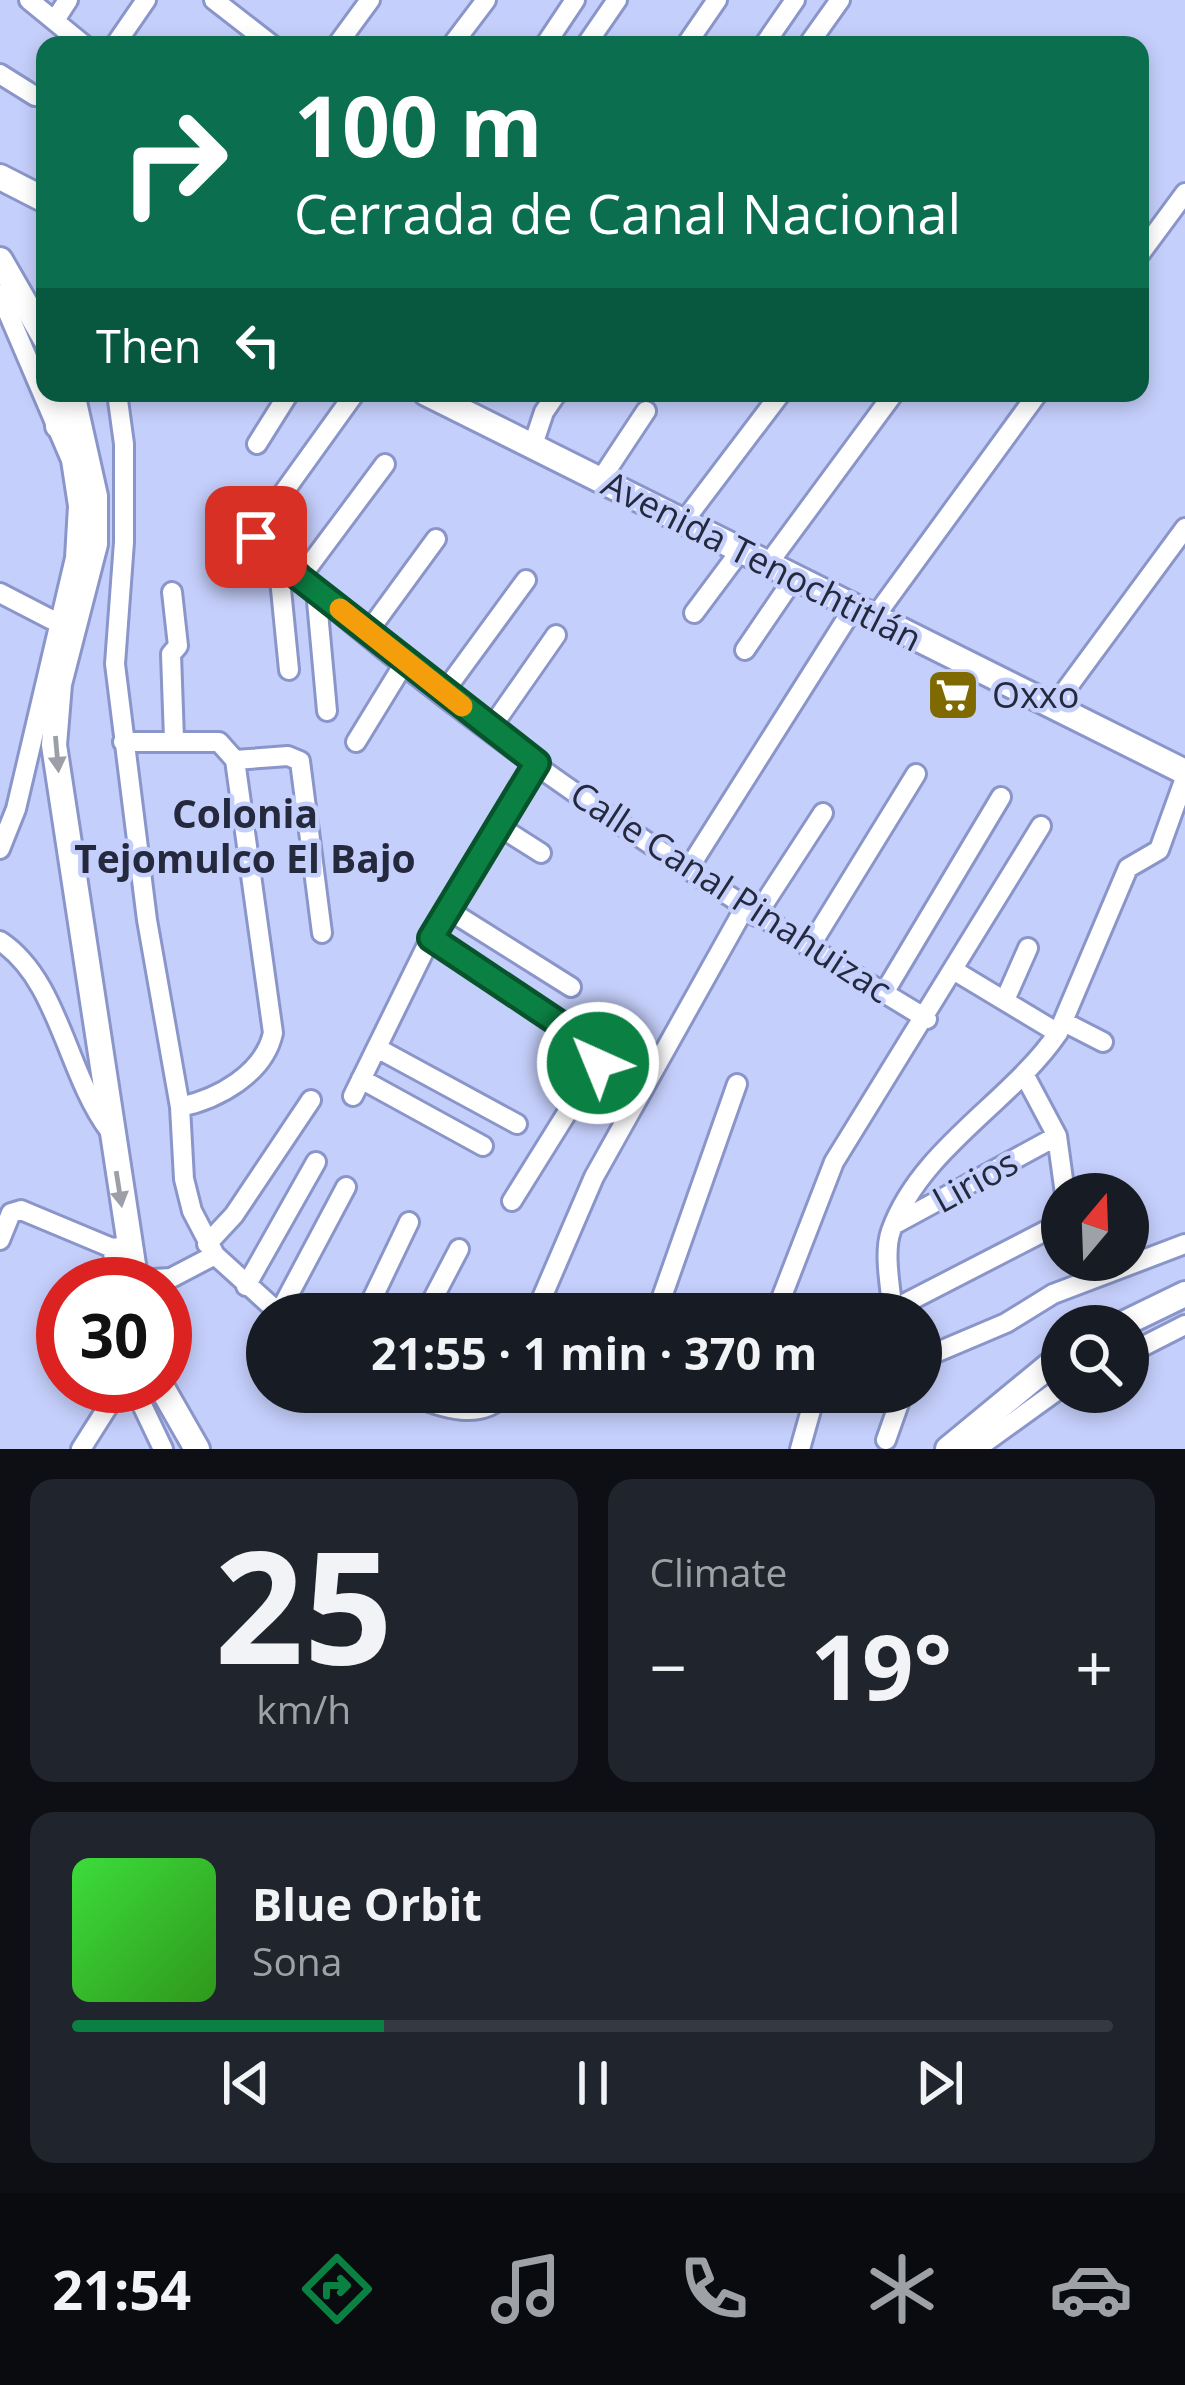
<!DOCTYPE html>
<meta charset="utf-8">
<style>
body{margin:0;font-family:"Open Sans",sans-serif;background:#20242c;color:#f1f3f6;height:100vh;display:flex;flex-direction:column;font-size:45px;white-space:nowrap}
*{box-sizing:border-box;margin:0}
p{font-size:39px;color:#9ea1a6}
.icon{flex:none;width:66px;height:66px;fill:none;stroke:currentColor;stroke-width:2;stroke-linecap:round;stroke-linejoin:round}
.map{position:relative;height:1449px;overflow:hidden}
.panel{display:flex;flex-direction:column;gap:30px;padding:30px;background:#0d0f14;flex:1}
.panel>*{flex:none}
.top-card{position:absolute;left:36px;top:36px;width:1113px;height:366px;border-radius:24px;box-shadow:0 6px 18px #0003;background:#0b6e4f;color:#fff;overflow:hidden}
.needle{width:78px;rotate:19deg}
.buttons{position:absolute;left:1041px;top:1173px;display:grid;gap:24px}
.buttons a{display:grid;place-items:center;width:108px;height:108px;border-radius:50%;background:#171b24;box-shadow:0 6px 18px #0003;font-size:60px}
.speed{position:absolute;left:36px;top:1257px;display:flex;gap:24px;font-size:60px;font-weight:700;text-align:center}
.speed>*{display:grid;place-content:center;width:156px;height:156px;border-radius:50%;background:#171b24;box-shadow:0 6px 18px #0003;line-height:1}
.speed .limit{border:18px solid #d22;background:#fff;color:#111}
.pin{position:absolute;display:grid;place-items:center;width:102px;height:102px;color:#fff;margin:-51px;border-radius:24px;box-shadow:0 6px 18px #0006}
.me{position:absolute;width:132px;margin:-66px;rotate:316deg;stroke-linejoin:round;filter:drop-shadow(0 0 9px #0008)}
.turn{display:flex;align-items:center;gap:42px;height:252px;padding:0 60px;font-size:54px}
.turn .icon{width:156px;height:156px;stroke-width:2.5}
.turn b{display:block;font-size:84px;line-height:102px}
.then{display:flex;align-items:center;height:114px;padding:0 60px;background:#0003;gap:24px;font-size:45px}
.big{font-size:90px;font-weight:700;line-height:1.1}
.panel .widget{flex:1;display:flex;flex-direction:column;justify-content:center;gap:18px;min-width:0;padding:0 42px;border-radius:24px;background:#20242c}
.panel .dial{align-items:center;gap:0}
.dial b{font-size:156px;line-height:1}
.song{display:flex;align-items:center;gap:36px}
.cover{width:144px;height:144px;border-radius:18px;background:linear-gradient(135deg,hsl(120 70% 55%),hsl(110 70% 35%))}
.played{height:12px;border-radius:6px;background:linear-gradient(90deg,#0b8043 30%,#363941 30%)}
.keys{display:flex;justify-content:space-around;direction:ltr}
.heat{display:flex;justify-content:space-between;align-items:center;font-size:66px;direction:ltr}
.panel .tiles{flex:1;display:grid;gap:30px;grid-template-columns:1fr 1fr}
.widget:last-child{grid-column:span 2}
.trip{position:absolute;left:246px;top:1293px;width:696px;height:120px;border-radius:60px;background:#171b24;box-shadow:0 6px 18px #0003;font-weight:700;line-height:120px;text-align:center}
.dock{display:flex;height:192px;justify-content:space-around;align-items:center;background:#090b0e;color:#9ea1a6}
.dock .icon{width:84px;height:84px}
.dock .selected{color:#0b8043}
.dock b{font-size:54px;color:#f1f3f6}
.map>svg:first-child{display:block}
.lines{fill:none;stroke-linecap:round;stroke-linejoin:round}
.minor-casing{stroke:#8a95c9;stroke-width:24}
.major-casing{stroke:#8a95c9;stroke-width:30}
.minor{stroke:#fff;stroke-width:18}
.major{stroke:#fff;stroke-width:24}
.oneway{fill:#9d9fa8}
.route-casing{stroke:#07532c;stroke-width:30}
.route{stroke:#0b8043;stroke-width:21}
.slow{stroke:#f59e0b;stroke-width:21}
.labels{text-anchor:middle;stroke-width:9;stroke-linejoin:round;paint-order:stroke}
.street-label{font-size:36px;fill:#25293e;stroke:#c5cffb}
.poi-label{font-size:36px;fill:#25293e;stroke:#c5cffb;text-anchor:start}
.neighbourhood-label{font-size:39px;font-weight:bold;fill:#25293e;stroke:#c5cffb}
</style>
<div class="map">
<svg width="1185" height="1449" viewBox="0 0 1185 1449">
<rect width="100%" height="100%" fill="#c5cffb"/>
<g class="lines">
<g class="minor-casing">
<path id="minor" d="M 29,0 L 84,45
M 214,0 L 272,45
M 55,20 L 68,0
M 115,45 L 146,0
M 337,45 L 370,0
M 452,45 L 486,0
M 545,45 L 575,0
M 586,45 L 617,0
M 686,45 L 717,0
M 764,45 L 795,0
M 808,45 L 840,0
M 0,74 L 35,96
M 1140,254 L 1185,193
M 0,294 L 71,460 L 78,506 L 75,558 L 16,809 L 0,849
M 117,393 L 124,444 L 124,542 L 115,664 L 147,920 L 180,1107 L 184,1179 L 192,1211 L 215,1255 L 280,1314
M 355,393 L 258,528 L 261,544 C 459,726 697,880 927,1019
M 257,444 L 289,393
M 533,445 L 544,412 L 557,393
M 601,479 L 646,411
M 684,521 L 781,393
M 278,559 L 289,670
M 768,564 L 894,393
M 300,578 L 385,464
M 316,590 L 327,711
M 172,592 L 178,646 L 171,654 L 174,739
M 0,593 L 58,623
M 694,613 L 741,550
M 874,618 L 1038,393
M 368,632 L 436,539
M 745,650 L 794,578
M 444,692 L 526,580
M 1054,706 L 1185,528
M 491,728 L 556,635
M 123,742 L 219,742 L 235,760
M 356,742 L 405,662
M 235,760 L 288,756 L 300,761 L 322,933
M 497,825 L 541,853
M 689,868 L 854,607
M 447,909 L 571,987
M 756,916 L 823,813
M 431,937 L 590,1044 L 598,1063 L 512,1201
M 0,941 C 59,980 66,1072 109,1130
M 809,948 L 916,774
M 955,971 L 1058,1033
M 884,993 L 1001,797
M 1005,1000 L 1028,948
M 1064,1022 L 1103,1042
M 377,1048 L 517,1124
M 1024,1074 L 1057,1136 L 1065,1194
M 361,1079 L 483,1146
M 353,1096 L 431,937 L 537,763
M 180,1107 C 218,1099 264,1074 273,1033 L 235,760
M 897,1223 L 1057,1136
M 0,1240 L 11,1213 L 21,1210 L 112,1248 L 129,1246
M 207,1244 L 234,1215 L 311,1100
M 112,1248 L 119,1284
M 135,1280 L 171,1278 L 215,1255
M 246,1286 L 316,1162
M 892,1310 L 1055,1226 L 1062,1216
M 279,1313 L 346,1187
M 365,1314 L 409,1222
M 425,1314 L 459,1249
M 535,1314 L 594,1177 L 744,909
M 656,1314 L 737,1084
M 775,1314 L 834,1162 L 1041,826
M 893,1314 C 891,1290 883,1253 891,1231 C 920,1149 1011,1102 1058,1033 L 1128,868 L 1159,850 L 1185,778
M 1128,1354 L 1185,1325
M 921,1359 L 1006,1323 L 1053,1294 L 1185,1244
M 133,1386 L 163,1449
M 403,1392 C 437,1405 480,1425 507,1392
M 886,1440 L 903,1392
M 81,1449 L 121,1386
M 800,1449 L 816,1392
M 976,1449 L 1062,1387"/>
</g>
<g class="major-casing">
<path id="major" d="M 0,177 L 45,200
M 0,260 L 45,338
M 56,393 L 58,426
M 72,393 L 95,496 L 95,544 L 59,684 L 54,745 L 136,1284
M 426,393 L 1185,772
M 1119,1326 L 1185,1294
M 161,1386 L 197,1449
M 948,1449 L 1062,1355"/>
</g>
<use href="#minor" class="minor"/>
<use href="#major" class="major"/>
</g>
<defs><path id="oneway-solid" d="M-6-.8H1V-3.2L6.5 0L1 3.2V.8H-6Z" transform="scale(3)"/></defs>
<g class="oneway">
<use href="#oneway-solid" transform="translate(57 754) rotate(85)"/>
<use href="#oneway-solid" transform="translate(119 1189) rotate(81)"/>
</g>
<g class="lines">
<g class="route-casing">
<path id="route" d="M 256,537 L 300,578 L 537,763 L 431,938 L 590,1044 L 598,1063"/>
</g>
<use href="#route" class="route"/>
<path class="slow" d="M 340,609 L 462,706"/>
</g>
<defs>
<g id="supermarket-square" transform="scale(2.7)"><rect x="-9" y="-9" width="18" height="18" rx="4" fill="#7f6a02" stroke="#c5cffb"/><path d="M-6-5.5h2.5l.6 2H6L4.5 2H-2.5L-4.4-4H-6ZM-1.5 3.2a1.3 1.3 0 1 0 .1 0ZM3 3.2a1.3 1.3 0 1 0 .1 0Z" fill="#fff"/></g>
</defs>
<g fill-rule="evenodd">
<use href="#supermarket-square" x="953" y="695"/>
</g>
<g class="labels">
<g class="street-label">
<text transform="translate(762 561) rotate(27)" y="13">Avenida Tenochtitlán</text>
<text transform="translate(731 892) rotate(33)" y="13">Calle Canal Pinahuizac</text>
<text transform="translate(975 1181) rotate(-29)" y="13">Lirios</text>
</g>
<g class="poi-label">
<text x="992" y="708">Oxxo</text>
</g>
<g class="neighbourhood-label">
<text x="245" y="828">Colonia<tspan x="245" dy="45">Tejomulco El Bajo</tspan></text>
</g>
</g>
</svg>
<div class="buttons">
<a><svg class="needle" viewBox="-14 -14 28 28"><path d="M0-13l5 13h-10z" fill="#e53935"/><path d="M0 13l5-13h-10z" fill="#9ea1a6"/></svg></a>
<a><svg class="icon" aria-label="search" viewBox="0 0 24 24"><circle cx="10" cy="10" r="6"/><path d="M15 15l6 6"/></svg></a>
</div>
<div class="speed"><div class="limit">30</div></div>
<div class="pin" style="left:256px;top:537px;background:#d93025"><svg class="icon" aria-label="arrive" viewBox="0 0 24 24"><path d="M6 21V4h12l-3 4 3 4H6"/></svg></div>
<svg class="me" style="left:598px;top:1063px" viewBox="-20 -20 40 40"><circle r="17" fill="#0b8043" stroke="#fff" stroke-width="3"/><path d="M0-11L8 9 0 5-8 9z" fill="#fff"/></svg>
<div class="trip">21:55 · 1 min · 370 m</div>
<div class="top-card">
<div class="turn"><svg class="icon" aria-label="right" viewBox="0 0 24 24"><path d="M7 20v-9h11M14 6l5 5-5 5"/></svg><div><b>100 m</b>Cerrada de Canal Nacional</div></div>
<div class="then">Then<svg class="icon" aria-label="left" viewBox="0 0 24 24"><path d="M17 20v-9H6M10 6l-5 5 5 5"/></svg></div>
</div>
</div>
<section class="panel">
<div class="tiles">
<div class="widget dial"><b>25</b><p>km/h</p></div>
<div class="widget"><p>Climate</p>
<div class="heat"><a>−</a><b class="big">19°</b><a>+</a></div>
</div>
<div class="widget">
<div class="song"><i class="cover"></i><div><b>Blue Orbit</b><p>Sona</p></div></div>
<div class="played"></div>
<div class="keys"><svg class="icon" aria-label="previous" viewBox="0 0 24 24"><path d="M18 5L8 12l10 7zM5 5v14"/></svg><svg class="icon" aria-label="pause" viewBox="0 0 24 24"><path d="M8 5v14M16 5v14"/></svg><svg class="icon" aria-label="next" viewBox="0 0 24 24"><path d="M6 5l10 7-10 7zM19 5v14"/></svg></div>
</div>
</div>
</section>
<nav class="dock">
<b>21:54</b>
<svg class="icon selected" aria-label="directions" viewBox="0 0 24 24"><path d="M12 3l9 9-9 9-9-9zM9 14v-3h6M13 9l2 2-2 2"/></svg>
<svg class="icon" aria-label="music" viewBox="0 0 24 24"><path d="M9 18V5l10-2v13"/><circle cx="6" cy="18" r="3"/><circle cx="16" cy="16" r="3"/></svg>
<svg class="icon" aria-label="phone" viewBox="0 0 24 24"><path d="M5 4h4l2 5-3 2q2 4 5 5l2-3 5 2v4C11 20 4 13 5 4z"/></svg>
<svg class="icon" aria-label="climate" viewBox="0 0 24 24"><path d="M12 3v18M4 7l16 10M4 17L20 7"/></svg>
<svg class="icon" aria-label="car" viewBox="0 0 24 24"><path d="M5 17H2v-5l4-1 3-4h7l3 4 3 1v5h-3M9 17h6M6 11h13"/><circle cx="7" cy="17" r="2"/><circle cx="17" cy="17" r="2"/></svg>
</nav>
